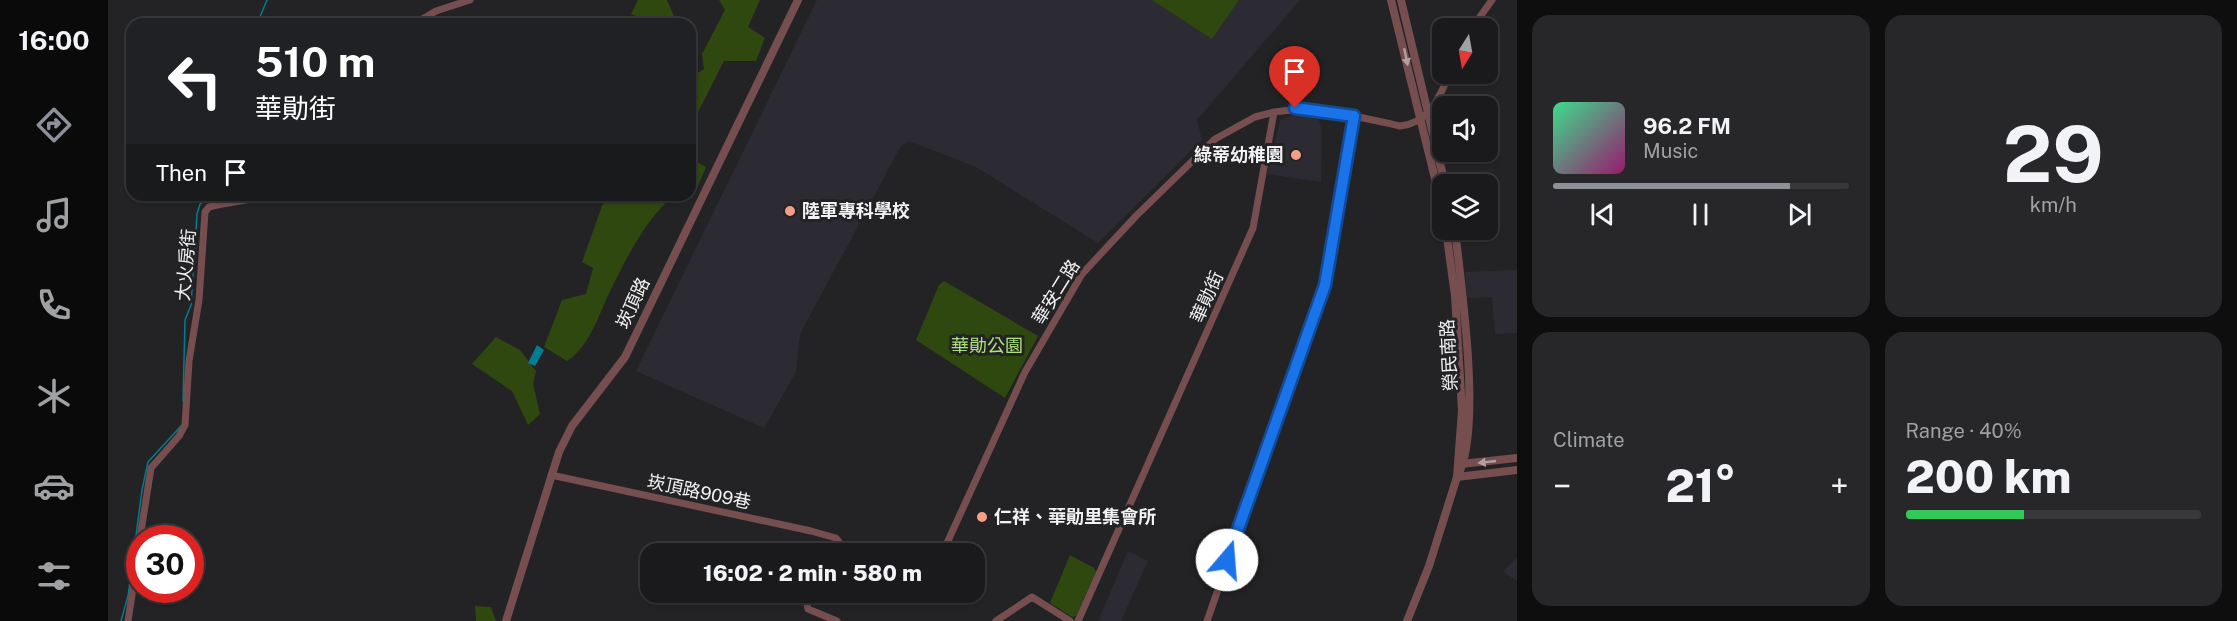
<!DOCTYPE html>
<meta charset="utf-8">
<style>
body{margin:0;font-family:"Public Sans","Noto Sans TC",sans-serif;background:#272729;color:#f1f3f6;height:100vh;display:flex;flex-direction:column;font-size:22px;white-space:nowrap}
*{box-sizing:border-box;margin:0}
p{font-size:20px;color:#9fa1a3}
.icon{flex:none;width:33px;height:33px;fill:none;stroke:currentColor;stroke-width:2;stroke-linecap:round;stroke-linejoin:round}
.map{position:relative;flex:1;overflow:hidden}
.details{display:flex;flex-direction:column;gap:15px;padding:15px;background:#0e0e0f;width:720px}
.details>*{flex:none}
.hud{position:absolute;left:18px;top:18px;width:570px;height:183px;border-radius:18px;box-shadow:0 2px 4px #0004,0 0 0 2px #38383b;background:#202124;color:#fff;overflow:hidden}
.needle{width:39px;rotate:191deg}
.controls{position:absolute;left:1324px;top:18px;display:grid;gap:12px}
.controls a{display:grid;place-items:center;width:66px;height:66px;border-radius:12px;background:#1a1a1c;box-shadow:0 2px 4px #0004,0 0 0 2px #38383b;font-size:30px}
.speed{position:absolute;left:18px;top:525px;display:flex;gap:12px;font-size:30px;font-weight:700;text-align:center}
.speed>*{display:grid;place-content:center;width:78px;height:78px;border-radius:50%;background:#1a1a1c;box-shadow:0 2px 4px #0004,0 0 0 2px #38383b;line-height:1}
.speed .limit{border:9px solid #d22;background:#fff;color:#111}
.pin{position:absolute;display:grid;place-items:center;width:51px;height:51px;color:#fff;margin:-62px -26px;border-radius:50% 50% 50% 0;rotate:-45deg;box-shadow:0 0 6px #0007}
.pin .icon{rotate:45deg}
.me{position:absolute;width:66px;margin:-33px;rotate:18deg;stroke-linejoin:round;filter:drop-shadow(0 0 4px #0008)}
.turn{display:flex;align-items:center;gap:21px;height:126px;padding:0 30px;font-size:27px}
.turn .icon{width:78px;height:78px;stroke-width:2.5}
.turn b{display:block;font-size:42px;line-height:51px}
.then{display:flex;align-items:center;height:57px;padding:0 30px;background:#0003;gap:12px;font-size:22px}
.big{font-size:45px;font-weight:800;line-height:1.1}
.details .card{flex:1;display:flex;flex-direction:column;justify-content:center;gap:9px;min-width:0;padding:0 21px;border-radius:18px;background:#272729}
.details .dial{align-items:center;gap:0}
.dial b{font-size:78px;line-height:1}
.song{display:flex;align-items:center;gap:18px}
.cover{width:72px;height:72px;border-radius:9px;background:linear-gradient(135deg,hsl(150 70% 55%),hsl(320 70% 35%))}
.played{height:6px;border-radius:3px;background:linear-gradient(90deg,#8c9099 80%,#38383b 80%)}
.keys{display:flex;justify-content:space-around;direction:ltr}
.heat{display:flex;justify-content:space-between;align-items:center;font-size:33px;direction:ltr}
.charge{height:9px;border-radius:4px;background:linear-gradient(90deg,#34c759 40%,#38383b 0)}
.details .tiles{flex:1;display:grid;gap:15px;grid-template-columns:repeat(2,1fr)}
.trip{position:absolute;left:532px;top:543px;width:345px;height:60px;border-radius:18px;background:#1a1a1c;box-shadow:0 2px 4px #0004,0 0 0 2px #38383b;font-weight:800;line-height:60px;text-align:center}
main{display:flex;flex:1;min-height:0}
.menu{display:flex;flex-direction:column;width:108px;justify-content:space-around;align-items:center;background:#0a0a0b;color:#9fa1a3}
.menu .icon{width:42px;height:42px}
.menu .selected{color:#8c9099}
.menu b{font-size:27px;color:#f1f3f6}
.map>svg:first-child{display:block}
.built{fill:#2c2b33}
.green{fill:#2e480f}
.water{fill:#017d91}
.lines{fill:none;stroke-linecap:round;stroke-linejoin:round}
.stream{stroke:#017d91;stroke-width:1.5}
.minor{stroke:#764e4f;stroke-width:7}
.tertiary{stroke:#764e4f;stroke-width:8}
.oneway{fill:#b4a0a1}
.route-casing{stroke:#114b97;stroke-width:15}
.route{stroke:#1a73e8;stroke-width:10}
.poi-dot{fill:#f49e88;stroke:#232325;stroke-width:2}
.labels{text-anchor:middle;stroke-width:6;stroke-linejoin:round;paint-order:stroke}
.poi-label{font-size:18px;font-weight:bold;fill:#f2f1f3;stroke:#232325;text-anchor:start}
.street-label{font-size:18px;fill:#f2f1f3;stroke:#232325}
.park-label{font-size:18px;fill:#ace277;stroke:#232325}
</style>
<main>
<nav class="menu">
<b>16:00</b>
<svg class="icon selected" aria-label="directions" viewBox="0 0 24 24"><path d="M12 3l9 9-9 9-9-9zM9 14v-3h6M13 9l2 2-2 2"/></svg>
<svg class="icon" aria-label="music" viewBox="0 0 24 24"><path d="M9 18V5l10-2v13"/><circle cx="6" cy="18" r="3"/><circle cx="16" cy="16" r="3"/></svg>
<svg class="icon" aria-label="phone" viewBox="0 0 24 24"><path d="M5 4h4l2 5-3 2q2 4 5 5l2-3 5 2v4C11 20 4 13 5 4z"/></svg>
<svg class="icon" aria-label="climate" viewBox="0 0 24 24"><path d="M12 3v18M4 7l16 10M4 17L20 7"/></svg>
<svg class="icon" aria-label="car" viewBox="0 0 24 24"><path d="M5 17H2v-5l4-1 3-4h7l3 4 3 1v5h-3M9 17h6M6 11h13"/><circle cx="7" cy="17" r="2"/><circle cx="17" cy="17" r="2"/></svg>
<svg class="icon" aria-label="filters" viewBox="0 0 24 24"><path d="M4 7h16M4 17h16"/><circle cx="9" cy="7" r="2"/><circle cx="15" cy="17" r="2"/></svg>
</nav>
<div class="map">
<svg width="1409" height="621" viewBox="0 0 1409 621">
<rect width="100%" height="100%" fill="#232325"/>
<path class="built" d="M 709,0 L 1192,0 L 1089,120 L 1094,140 L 990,243 L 868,167 L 801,141 L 793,146 L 692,334 L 688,372 L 656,428 L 528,371 Z
M 1188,113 L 1210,116 L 1214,131 L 1213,182 L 1159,174 L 1172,121 Z
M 1409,270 L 1409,333 L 1387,334 L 1384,297 L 1359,298 L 1357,272 Z
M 1020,551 L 1040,561 L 1013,621 L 990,621 Z
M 1409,557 L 1409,581 L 1395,572 Z"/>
<path class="green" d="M 530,0 L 559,0 L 566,16 L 562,24 L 544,24 L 523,14 Z
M 611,0 L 652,0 L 640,27 L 657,38 L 648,61 L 616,61 L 582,128 L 582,78 L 596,69 L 594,54 L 617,10 Z
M 1044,0 L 1131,0 L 1104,39 Z
M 582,158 L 598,167 L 586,195 L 582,195 Z
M 498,195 L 566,195 C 539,218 520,255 504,287 C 492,311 482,347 459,361 L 436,347 L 454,300 L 478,294 L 485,268 L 474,262 Z
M 836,281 L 930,336 L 897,398 L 808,340 L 831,285 Z
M 388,337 L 412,350 L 428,371 L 425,384 L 432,414 L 420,425 L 404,391 L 364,364 Z
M 962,555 L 986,568 L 988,572 L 968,616 L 964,617 L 942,603 Z
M 367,606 L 383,607 L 388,621 L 368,621 Z"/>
<path class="water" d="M 429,345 L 436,350 L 427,366 L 420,363 Z"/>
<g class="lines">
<path class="stream" d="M 149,24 L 159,0
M 75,401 L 77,320 L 83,305 L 89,214 L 92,204 L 100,199 L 100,195
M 13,621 L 20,596 L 34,490 L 40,462 L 73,426"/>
<path class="minor" d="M 306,24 L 328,11 L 362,0
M 1364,28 L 1384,0
M 443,475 L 703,531 L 728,538 L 731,542 L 726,554
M 32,538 L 43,468 L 71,436 L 77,425 L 81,361 L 91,300 L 97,212 L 101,207 L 109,205 L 167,195
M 834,554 L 917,372 L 974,274 L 1028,216 L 1107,139 L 1147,117 L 1166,112
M 705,592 L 699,604 L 700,609 L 729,621
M 20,621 L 32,542
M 888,621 L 924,597 L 962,621
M 970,621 L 1145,228 L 1166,112 C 1208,105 1251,117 1292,126 C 1322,123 1330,98 1342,74
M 1099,621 L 1217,285 L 1247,116"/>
<path class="tertiary" d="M 1283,0 L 1335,211
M 1293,0 L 1337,184
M 1338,230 L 1347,296 L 1354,410 L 1349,477
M 1353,464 L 1409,458
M 1349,477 L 1409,470
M 398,621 L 451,452 L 464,426 L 517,357 L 690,0
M 1299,621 L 1321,566 L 1349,477 C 1375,432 1353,285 1347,230"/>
</g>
<defs><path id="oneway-solid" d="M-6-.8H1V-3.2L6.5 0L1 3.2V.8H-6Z" transform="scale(1.5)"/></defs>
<g class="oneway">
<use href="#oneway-solid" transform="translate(1298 57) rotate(78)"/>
<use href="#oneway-solid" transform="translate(1379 462) rotate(174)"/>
</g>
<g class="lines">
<g class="route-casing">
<path id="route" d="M 1119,560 L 1217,285 L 1246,116 L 1187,108"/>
</g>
<use href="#route" class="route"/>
</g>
<g class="poi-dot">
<circle cx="1188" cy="155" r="6"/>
<circle cx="682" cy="211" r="6"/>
<circle cx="874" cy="517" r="6"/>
</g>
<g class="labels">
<g class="poi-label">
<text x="1176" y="161" text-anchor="end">綠蒂幼稚園</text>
<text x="694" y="217">陸軍專科學校</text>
<text x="886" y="523">仁祥、華勛里集會所</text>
</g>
<g class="street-label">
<text transform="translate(78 265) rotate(-85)" y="6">大火房街</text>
<text transform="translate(948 292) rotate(-58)" y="6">華安二路</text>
<text transform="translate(1099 297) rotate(-66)" y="6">華勛街</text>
<text transform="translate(525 303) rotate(-65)" y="6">崁頂路</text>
<text transform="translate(1341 355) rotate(-93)" y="6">榮民南路</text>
<text transform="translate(591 492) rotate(12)" y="6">崁頂路909巷</text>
</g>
<g class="park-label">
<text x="879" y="352">華勛公園</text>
</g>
</g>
</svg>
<div class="controls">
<a><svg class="needle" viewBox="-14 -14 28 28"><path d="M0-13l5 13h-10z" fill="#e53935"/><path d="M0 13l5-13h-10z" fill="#9fa1a3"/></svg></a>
<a><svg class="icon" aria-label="sound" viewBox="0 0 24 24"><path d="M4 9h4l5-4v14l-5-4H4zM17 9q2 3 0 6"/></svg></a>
<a><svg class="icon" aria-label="layers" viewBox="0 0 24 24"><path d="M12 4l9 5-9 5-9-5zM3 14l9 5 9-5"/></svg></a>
</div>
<div class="speed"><div class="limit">30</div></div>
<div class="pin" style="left:1187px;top:108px;background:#d93025"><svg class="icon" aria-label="arrive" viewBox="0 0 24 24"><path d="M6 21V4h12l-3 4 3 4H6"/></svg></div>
<svg class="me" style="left:1119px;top:560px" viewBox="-20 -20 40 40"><circle r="19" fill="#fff"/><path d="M0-13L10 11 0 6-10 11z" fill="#1a73e8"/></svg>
<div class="trip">16:02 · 2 min · 580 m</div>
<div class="hud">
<div class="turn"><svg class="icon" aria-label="left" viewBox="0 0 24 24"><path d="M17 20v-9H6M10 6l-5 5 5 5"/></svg><div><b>510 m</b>華勛街</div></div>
<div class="then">Then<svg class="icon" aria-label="arrive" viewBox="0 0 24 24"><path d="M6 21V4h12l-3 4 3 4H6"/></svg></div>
</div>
</div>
<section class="details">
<div class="tiles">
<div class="card">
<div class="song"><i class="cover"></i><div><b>96.2 FM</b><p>Music</p></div></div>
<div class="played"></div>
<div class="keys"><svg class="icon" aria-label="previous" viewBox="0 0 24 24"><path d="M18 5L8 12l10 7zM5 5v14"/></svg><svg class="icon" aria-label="pause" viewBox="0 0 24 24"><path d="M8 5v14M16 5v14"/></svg><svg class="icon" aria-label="next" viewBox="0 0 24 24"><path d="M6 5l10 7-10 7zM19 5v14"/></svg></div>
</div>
<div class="card dial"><b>29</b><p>km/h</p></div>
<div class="card"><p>Climate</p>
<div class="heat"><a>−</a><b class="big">21°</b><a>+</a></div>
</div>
<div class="card"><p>Range · 40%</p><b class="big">200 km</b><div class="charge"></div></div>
</div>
</section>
</main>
